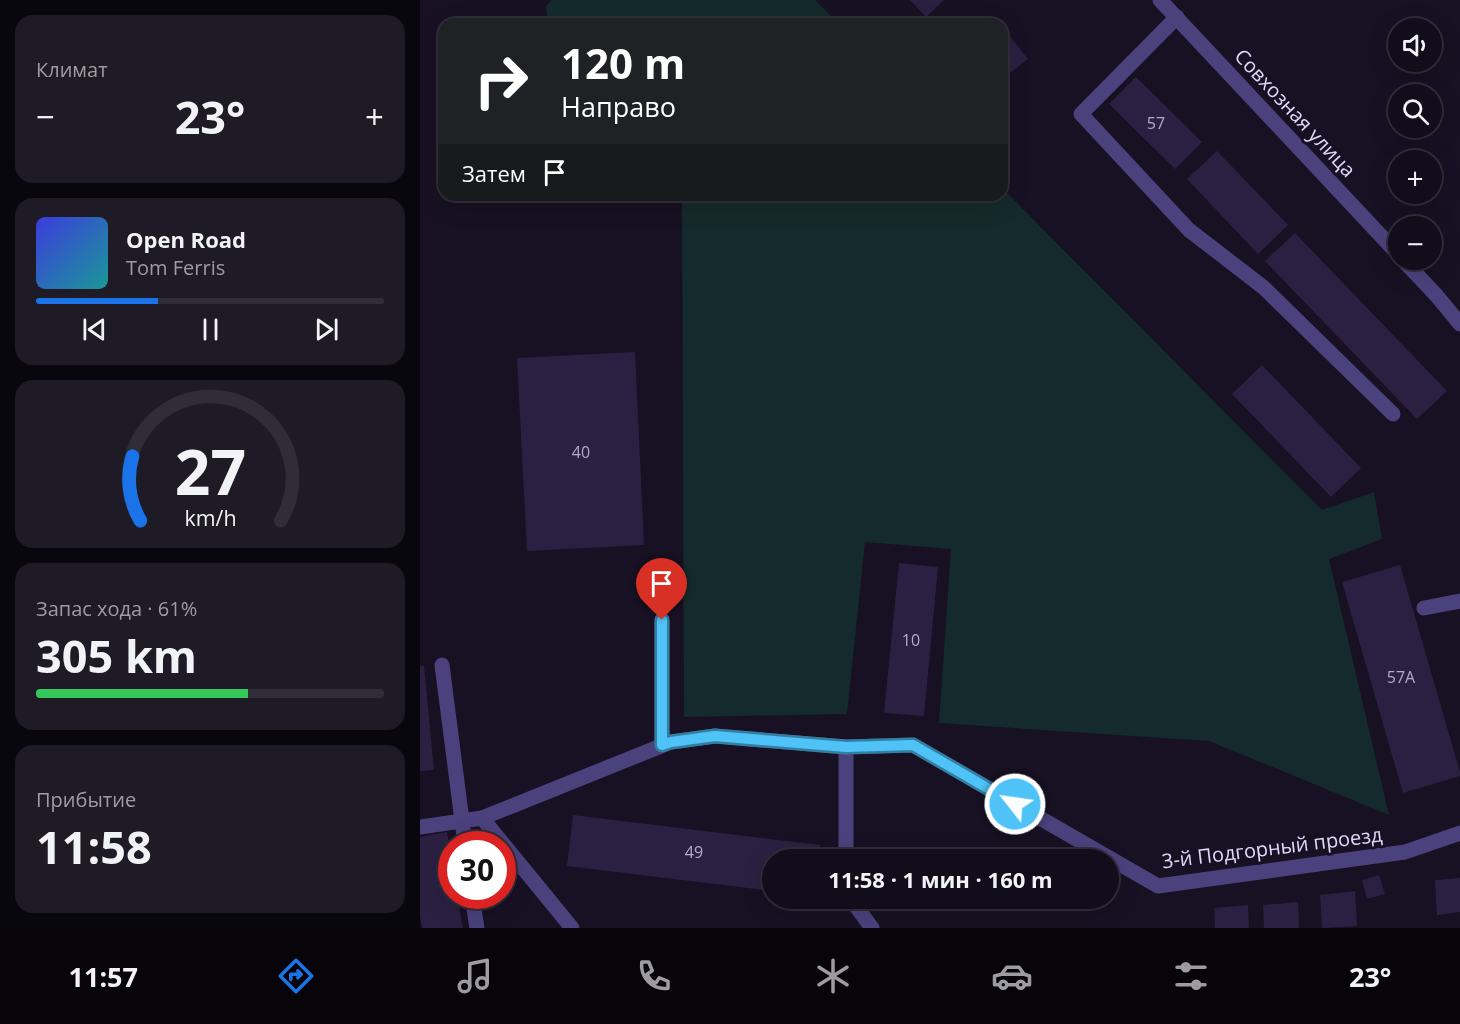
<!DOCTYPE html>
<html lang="ru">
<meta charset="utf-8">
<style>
body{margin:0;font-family:"Open Sans",sans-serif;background:#1e1b27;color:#f1f3f6;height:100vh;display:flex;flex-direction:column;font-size:22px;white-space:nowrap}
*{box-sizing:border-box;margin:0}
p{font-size:20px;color:#9c9ca2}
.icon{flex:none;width:33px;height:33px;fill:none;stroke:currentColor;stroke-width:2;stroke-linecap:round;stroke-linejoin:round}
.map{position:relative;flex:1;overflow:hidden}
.details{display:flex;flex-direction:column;gap:15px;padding:15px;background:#09070e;width:420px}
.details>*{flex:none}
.top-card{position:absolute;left:18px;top:18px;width:570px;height:183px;border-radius:18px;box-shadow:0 6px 24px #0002,0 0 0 2px #302d39;background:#202124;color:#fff;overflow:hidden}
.buttons{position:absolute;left:968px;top:18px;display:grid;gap:12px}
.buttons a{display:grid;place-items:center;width:54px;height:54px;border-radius:50%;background:#110d1a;box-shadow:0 6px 24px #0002,0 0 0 2px #302d39;font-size:30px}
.speed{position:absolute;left:18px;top:831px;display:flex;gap:12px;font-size:30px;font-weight:700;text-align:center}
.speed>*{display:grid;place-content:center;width:78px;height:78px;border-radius:50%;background:#110d1a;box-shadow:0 6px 24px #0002,0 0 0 2px #302d39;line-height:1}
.speed .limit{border:9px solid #d22;background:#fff;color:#111}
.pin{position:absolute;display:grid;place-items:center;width:51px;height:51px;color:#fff;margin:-62px -26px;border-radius:50% 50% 50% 0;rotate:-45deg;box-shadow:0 0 6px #0007}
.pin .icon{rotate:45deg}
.me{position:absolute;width:66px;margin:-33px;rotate:300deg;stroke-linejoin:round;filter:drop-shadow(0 0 4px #0008)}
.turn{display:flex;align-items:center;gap:21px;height:126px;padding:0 24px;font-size:27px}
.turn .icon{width:78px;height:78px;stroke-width:2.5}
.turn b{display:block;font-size:42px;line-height:51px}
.then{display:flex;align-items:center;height:57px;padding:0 24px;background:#0003;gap:12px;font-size:22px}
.big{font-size:45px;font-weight:700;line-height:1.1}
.details .tile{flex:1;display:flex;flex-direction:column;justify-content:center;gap:9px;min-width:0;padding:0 21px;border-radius:18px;background:#1e1b27}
.details .dial{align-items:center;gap:0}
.dial svg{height:156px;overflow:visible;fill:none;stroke:#302d39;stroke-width:7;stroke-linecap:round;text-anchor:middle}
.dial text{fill:#f1f3f6;stroke:none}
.song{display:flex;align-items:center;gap:18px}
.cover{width:72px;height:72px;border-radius:9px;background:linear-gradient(135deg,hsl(240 70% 55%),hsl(180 70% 35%))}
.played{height:6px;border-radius:3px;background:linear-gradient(90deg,#1a73e8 35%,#302d39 35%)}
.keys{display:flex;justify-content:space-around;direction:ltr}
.heat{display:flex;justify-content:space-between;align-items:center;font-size:33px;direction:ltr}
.charge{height:9px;border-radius:4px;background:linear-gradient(90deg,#34c759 61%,#302d39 0)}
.trip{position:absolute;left:342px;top:849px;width:357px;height:60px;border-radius:30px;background:#110d1a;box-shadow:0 6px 24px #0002,0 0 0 2px #302d39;font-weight:700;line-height:60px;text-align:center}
.tab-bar{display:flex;height:96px;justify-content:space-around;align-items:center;background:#07050a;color:#9c9ca2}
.tab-bar .icon{width:42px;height:42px}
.tab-bar .current{color:#1a73e8}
.tab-bar b{font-size:27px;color:#f1f3f6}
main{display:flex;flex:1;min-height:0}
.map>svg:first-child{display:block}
.green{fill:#152a2c}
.building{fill:#2b2042}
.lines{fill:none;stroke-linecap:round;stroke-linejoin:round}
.minor{stroke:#4b427d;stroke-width:15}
.route-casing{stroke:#337fa1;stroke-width:15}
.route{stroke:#4fc3f7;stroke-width:10}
.labels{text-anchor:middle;stroke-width:6;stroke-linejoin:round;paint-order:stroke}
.number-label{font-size:16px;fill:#b3aacc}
.street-label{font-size:20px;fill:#e0d8fa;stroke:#171123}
</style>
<main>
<section class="details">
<div class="tile"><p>Климат</p>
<div class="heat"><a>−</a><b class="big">23°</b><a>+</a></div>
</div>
<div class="tile">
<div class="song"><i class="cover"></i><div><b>Open Road</b><p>Tom Ferris</p></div></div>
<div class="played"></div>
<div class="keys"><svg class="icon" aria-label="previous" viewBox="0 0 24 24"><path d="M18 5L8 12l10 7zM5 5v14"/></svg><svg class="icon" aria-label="pause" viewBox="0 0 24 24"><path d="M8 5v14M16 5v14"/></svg><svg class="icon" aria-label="next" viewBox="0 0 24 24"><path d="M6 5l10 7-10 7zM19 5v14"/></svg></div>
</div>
<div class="tile dial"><svg viewBox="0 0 100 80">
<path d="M14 69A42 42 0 1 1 86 69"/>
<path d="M14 69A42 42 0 0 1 10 36" stroke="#1a73e8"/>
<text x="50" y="56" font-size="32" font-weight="700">27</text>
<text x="50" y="72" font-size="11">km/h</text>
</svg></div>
<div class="tile"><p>Запас хода · 61%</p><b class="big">305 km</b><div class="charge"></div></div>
<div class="tile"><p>Прибытие</p><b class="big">11:58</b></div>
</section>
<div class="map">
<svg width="1040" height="928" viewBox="0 0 1040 928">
<rect width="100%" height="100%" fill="#171123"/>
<path class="green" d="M 132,0 L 395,0 L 419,24 L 128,24 L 126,6 Z
M 582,188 L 902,510 L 954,492 L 962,539 L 909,559 L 969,815 L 789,741 L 519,723 L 531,549 L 445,542 L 427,714 L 264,717 L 262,195 L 582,195 Z"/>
<path class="building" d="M 490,0 L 524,0 L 506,17 Z
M 588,34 L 608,59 L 582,79 L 582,39 Z
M 716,77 L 782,142 L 755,169 L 689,104 Z
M 797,151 L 868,225 L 838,254 L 767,179 Z
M 875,233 L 1027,391 L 997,419 L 845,261 Z
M 215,352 L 224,545 L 107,551 L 97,358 Z
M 842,365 L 941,468 L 911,497 L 812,394 Z
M 479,563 L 518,567 L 504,716 L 464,713 Z
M 980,565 L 1040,772 L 1040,776 L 983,793 L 922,582 Z
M 0,666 L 4,666 L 14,770 L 0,771 Z
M 153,815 L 400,845 L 398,860 L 352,860 L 352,891 L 147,866 Z
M 27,832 L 32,860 L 32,896 L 37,896 L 43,928 L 2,928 L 0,915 L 0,837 Z
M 959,875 L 965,894 L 947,899 L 942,880 Z
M 1040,878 L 1040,912 L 1017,915 L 1015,880 Z
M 935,891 L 937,926 L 902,928 L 900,895 Z
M 878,902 L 879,928 L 844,928 L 843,905 Z
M 828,905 L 829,928 L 795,928 L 794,908 Z"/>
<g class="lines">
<path class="minor" d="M 740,0 L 978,254
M 757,17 L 661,114 L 769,230 L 843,287 L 973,414
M 983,260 L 1017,296 L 1040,324
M 1004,608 L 1040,601
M 22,665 L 45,844
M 242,745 L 242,620
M 62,818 L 152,928
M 0,827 L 62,818 L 251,742 L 295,736 L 426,747 L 493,745 L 738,886 L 985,852 L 1040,833
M 426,860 L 426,747
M 52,896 L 57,928
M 430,898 L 452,928"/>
</g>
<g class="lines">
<g class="route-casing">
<path id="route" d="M 242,620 L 242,745 L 251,742 L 295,736 L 426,747 L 493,745 L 595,804"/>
</g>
<use href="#route" class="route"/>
</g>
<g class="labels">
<g class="number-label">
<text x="736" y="129">57</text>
<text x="161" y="458">40</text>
<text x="491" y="646">10</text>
<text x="981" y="683">57А</text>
<text x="274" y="858">49</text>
</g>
<g class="street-label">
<text transform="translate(875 113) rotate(47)" y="7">Совхозная улица</text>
<text transform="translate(852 848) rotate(-7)" y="7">3-й Подгорный проезд</text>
</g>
</g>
</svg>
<div class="buttons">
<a><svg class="icon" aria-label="sound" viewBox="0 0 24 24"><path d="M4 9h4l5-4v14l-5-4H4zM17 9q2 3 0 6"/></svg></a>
<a><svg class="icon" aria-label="search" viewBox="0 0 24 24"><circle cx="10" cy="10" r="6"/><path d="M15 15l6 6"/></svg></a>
<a>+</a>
<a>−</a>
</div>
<div class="speed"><div class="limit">30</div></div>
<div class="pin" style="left:242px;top:620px;background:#d93025"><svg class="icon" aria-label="arrive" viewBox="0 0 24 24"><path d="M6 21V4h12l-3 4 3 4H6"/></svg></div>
<svg class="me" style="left:595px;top:804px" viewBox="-20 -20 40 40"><circle r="17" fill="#4fc3f7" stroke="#fff" stroke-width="3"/><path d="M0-11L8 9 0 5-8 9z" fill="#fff"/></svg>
<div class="trip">11:58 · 1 мин · 160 m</div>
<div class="top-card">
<div class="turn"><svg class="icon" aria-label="right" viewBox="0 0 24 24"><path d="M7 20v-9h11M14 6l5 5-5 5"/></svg><div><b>120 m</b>Направо</div></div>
<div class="then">Затем<svg class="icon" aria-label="arrive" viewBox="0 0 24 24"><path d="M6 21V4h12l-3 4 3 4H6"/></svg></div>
</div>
</div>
</main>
<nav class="tab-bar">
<b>11:57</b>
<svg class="icon current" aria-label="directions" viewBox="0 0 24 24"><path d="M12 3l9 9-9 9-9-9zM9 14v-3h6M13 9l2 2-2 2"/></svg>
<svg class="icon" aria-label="music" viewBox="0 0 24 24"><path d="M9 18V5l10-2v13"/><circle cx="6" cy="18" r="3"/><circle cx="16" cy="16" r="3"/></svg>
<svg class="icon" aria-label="phone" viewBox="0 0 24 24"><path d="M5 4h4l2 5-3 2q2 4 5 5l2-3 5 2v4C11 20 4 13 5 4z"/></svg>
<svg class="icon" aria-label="climate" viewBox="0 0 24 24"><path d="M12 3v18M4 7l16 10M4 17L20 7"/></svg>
<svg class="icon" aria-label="car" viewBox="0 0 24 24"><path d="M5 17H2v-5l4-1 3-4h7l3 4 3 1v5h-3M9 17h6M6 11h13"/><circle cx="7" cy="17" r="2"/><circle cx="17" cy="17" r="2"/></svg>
<svg class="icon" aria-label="filters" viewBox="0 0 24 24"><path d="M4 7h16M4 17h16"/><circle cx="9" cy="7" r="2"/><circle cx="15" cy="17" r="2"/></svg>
<b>23°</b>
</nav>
